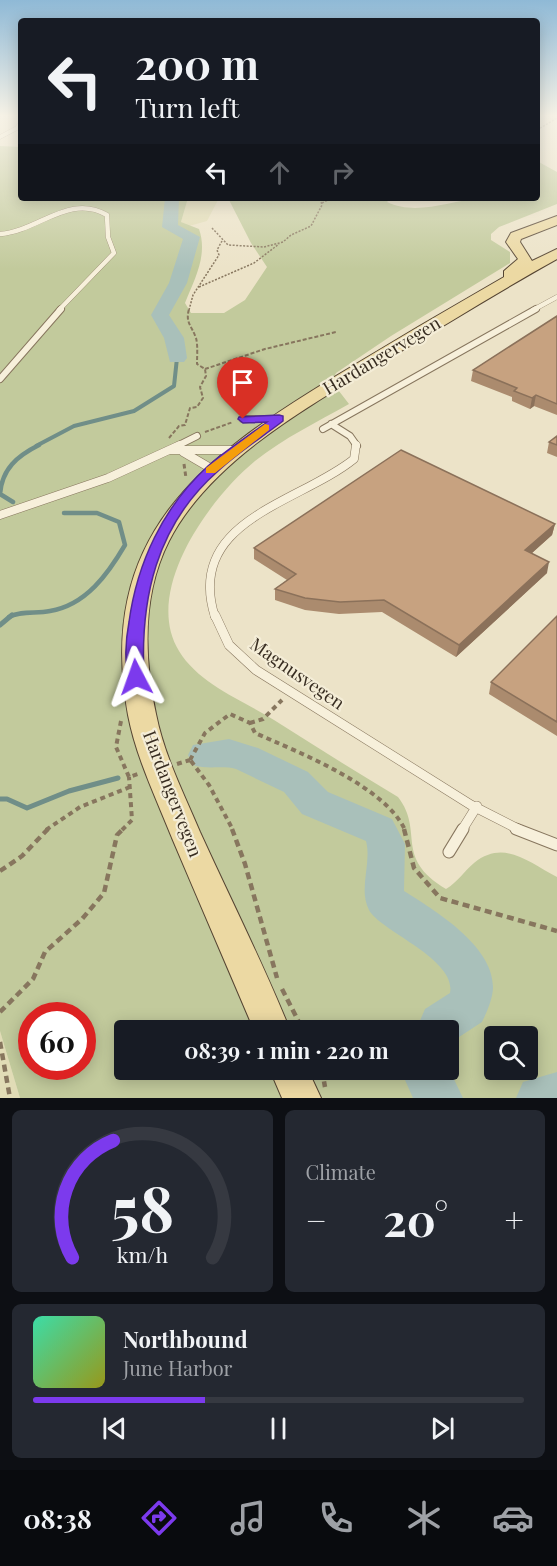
<!DOCTYPE html>
<meta charset="utf-8">
<style>
body{margin:0;font-family:"Playfair Display",serif;background:#242831;color:#f1f3f6;height:100vh;display:flex;flex-direction:column;font-size:22px;white-space:nowrap}
*{box-sizing:border-box;margin:0}
p{font-size:20px;color:#9ea1a6}
.icon{flex:none;width:33px;height:33px;fill:none;stroke:currentColor;stroke-width:2;stroke-linecap:round;stroke-linejoin:round}
.map{position:relative;height:1098px;overflow:hidden}
.details{display:flex;flex-direction:column;gap:12px;padding:12px;background:#0d0f14;flex:1}
.details>*{flex:none}
.top-card{position:absolute;left:18px;top:18px;width:522px;height:183px;border-radius:6px;box-shadow:0 3px 15px #0003;background:#171b24;color:#f1f3f6;overflow:hidden}
.controls{position:absolute;left:484px;top:1026px;display:grid;gap:12px}
.controls a{display:grid;place-items:center;width:54px;height:54px;border-radius:6px;background:#171b24;box-shadow:0 3px 15px #0003;font-size:30px}
.speed{position:absolute;left:18px;top:1002px;display:flex;gap:12px;font-size:30px;font-weight:700;text-align:center}
.speed>*{display:grid;place-content:center;width:78px;height:78px;border-radius:50%;background:#171b24;box-shadow:0 3px 15px #0003;line-height:1}
.speed .limit{border:9px solid #d22;background:#fff;color:#111}
.pin{position:absolute;display:grid;place-items:center;width:51px;height:51px;color:#fff;margin:-62px -26px;border-radius:50% 50% 50% 0;rotate:-45deg;box-shadow:0 0 6px #0007}
.pin .icon{rotate:45deg}
.me{position:absolute;width:66px;margin:-33px;rotate:356deg;stroke-linejoin:round;filter:drop-shadow(0 0 4px #0008)}
.turn{display:flex;align-items:center;gap:21px;height:126px;padding:0 18px;font-size:27px}
.turn .icon{width:78px;height:78px;stroke-width:2.5}
.turn b{display:block;font-size:42px;line-height:51px}
.lanes{display:flex;align-items:center;height:57px;padding:0 18px;background:#0003;justify-content:center;gap:30px;direction:ltr}
.lanes .off{opacity:.35}
.big{font-size:45px;font-weight:700;line-height:1.1}
.details .card{flex:1;display:flex;flex-direction:column;justify-content:center;gap:9px;min-width:0;padding:0 21px;border-radius:9px;background:#242831}
.details .dial{align-items:center;gap:0}
.dial svg{height:156px;overflow:visible;fill:none;stroke:#363941;stroke-width:7;stroke-linecap:round;text-anchor:middle}
.dial text{fill:#f1f3f6;stroke:none}
.song{display:flex;align-items:center;gap:18px}
.cover{width:72px;height:72px;border-radius:9px;background:linear-gradient(135deg,hsl(160 70% 55%),hsl(60 70% 35%))}
.played{height:6px;border-radius:3px;background:linear-gradient(90deg,#7c3aed 35%,#363941 35%)}
.keys{display:flex;justify-content:space-around;direction:ltr}
.heat{display:flex;justify-content:space-between;align-items:center;font-size:33px;direction:ltr}
.details .tiles{flex:1;display:grid;gap:12px;grid-template-columns:1fr 1fr}
.card:last-child{grid-column:span 2}
.trip{position:absolute;left:114px;top:1020px;width:345px;height:60px;border-radius:6px;background:#171b24;box-shadow:0 3px 15px #0003;font-weight:700;line-height:60px;text-align:center}
.menu{display:flex;height:96px;justify-content:space-around;align-items:center;background:#090b0e;color:#9ea1a6}
.menu .icon{width:42px;height:42px}
.menu .active{color:#7c3aed}
.menu b{font-size:27px;color:#f1f3f6}
.map>svg:first-child{display:block}
.farmland{fill:#e1dcb6}
.green{fill:#c2ca9c;fill-rule:evenodd}
.lines{fill:none;stroke-linecap:round;stroke-linejoin:round}
.stream-far2{stroke:#708e88;stroke-width:4}
.stream-far1{stroke:#708e88;stroke-width:4.5}
.stream{stroke:#708e88;stroke-width:5}
.river{fill:#a9c0ba;fill-rule:evenodd}
.lane-far5-casing{stroke:#87765e;stroke-width:4.5}
.lane-far4-casing{stroke:#87765e;stroke-width:5}
.lane-far3-casing{stroke:#87765e;stroke-width:8}
.lane-far2-casing{stroke:#87765e;stroke-width:9}
.lane-far1-casing{stroke:#87765e;stroke-width:10}
.lane-casing{stroke:#87765e;stroke-width:13}
.primary-casing{stroke:#554432;stroke-width:2}
.path-far4{stroke:#87765e;stroke-width:1.5;stroke-dasharray:2 1.5;stroke-linecap:butt}
.path-far3{stroke:#87765e;stroke-width:2;stroke-dasharray:4 2;stroke-linecap:butt}
.path-far2{stroke:#87765e;stroke-width:3;stroke-dasharray:4.5 3;stroke-linecap:butt}
.path-far1{stroke:#87765e;stroke-width:4;stroke-dasharray:5 4;stroke-linecap:butt}
.path{stroke:#87765e;stroke-width:4.5;stroke-dasharray:7 4.5;stroke-linecap:butt}
.lane-far5{stroke:#f7f0db;stroke-width:4}
.lane-far4{stroke:#f7f0db;stroke-width:4.5}
.lane-far3{stroke:#f7f0db;stroke-width:6}
.lane-far2{stroke:#f7f0db;stroke-width:8}
.lane-far1{stroke:#f7f0db;stroke-width:9}
.lane{stroke:#f7f0db;stroke-width:11}
.primary{fill:#ecd9a3;fill-rule:evenodd}
.wall{fill:#ab8b6e}
.shaded-wall{fill:#8b715a}
.building{fill:#c7a280;stroke:#8b715a;stroke-width:1.5}
.route{fill:#7c3aed;stroke:#51269a;stroke-width:1.5}
.slow{fill:#f59e0b}
.labels{text-anchor:middle;stroke-width:4.5;stroke-linejoin:round;paint-order:stroke}
.street-label{font-size:18px;fill:#382d21;stroke:#f4edd7}
</style>
<div class="map">
<svg width="557" height="1098" viewBox="0 0 557 1098">
<rect width="100%" height="100%" fill="#ece3c8"/>
<path class="farmland" d="M 188,198 L 219,198 L 207,221 L 189,226 L 181,222 Z
M 0,1031 L 20,1098 L 0,1098 Z"/>
<path class="green" d="M 0,146 L 21,147 L 21,198 L 166,198 L 172,202 L 177,198 L 188,198 L 181,222 L 199,229 C 208,255 195,278 185,303 L 191,313 L 224,313 L 245,300 L 267,267 L 251,243 L 228,198 L 391,198 L 387,202 C 416,216 450,201 480,198 C 499,196 518,198 537,198 L 537,161 L 557,172 L 557,204 L 499,227 L 491,234 L 491,240 L 510,252 L 510,263 L 391,336 L 336,373 L 332,382 L 349,404 C 317,422 284,438 255,461 C 210,498 142,591 179,651 C 199,684 242,700 274,720 C 315,746 356,772 398,797 C 425,832 393,857 446,889 C 458,882 464,871 474,863 C 504,839 528,862 557,877 L 557,1098 L 20,1098 L 0,1031 ZM 32,1016 L 82,1016 L 82,1066 L 32,1066 ZM 124,1030 L 448,1030 L 448,1070 L 124,1070 ZM 495,1036 L 528,1036 L 528,1070 L 495,1070 Z"/>
<g class="lines">
<path class="stream-far2" d="M 36,446 L 74,426 L 134,411 L 174,386 L 177,358"/>
<path class="stream-far1" d="M 13,502 L 0,494 C 2,469 17,456 39,445
M 9,617 C 22,610 36,614 50,611 C 86,605 108,574 125,545 L 119,522 L 97,513 L 64,513"/>
<path class="stream" d="M 0,625 L 12,615
M 0,799 L 7,799 L 27,808 L 69,791 L 118,778"/>
<path class="river" d="M 165,198 L 179,198 L 178,225 L 200,237 L 187,283 L 169,315 L 184,338 L 187,358 L 184,362 L 170,362 L 164,338 L 151,315 L 169,283 L 183,239 L 162,227 Z
M 229,739 L 258,748 L 308,772 L 328,792 L 392,819 L 405,844 L 404,891 C 434,910 493,945 493,987 C 493,998 487,1012 482,1022 L 456,1039 L 453,1045 L 448,1048 L 448,1030 L 416,1030 L 425,1009 L 450,993 C 457,959 380,931 369,910 C 358,889 372,863 366,841 L 302,814 L 284,792 L 236,769 C 222,765 208,770 193,765 L 188,755 L 193,745 Z
M 448,1067 L 463,1098 L 413,1098 L 405,1080 L 405,1070 L 448,1070 Z
M 557,1072 L 557,1098 L 516,1098 L 523,1082 Z"/>
<g class="lane-far5-casing">
<path id="lane-far5" d="M 0,137 L 17,128 L 21,122"/>
</g>
<g class="lane-far4-casing">
<path id="lane-far4" d="M 0,234 C 39,231 69,193 107,215 L 108,237 L 114,253 L 59,310
M 533,310 L 557,297"/>
</g>
<g class="lane-far3-casing">
<path id="lane-far3" d="M 0,379 L 61,309
M 243,419 L 279,419
M 331,424 L 350,436 L 357,446
M 323,429 L 536,309
M 177,446 L 197,436"/>
</g>
<g class="lane-far2-casing">
<path id="lane-far2" d="M 180,445 L 169,450 L 234,450
M 183,452 L 212,469
M 0,515 L 108,478 L 169,450
M 215,617 C 184,520 300,503 354,459 L 356,445"/>
</g>
<g class="lane-far1-casing">
<path id="lane-far1" d="M 215,615 L 229,645 L 256,670 L 471,805 L 520,830
M 462,830 L 477,806"/>
</g>
<g class="lane-casing">
<path id="lane" d="M 516,829 L 557,845
M 449,852 L 463,829"/>
</g>
<g class="primary-casing">
<path id="primary" d="M 557,216 L 557,225 L 521,239 L 520,242 L 532,261 L 557,249 L 557,259 C 503,289 450,322 396,354 C 318,401 212,457 169,541 C 142,594 144,658 156,714 C 164,755 184,794 200,832 C 230,898 263,963 290,1030 L 254,1030 C 227,966 199,902 172,838 C 156,798 136,757 128,715 C 96,537 199,459 336,376 C 392,342 448,309 504,277 L 504,271 L 518,259 L 506,242 L 511,233 Z
M 270,1070 L 308,1070 L 321,1098 L 282,1098 Z"/>
</g>
<path class="path-far4" d="M 537,130 L 557,118
M 322,203 L 332,198
M 212,228 L 228,245 L 264,247 L 283,242 L 291,235 L 311,226 L 322,205 L 320,198
M 199,287 L 254,263 L 279,244
M 189,310 L 193,295 L 219,255 L 217,250 L 222,241"/>
<path class="path-far3" d="M 205,369 L 265,349 L 336,332
M 205,432 L 233,422
M 169,438 L 179,426 L 185,425 L 190,408 L 197,407 L 203,398 L 200,387 L 206,376 L 205,369 L 197,364 C 197,356 198,345 196,338 C 192,326 185,323 189,309"/>
<path class="path-far2" d="M 184,464 L 186,478"/>
<path class="path-far1" d="M 121,721 L 116,747 L 129,777 L 138,774
M 250,723 L 263,719 L 282,700
M 190,760 L 205,733 L 230,714 L 250,723 L 255,733 C 298,752 385,786 405,830
M 191,761 L 209,785 L 233,830
M 177,764 L 190,760
M 46,830 L 80,807 L 130,787
M 122,830 L 132,820 L 129,777"/>
<path class="path" d="M 232,829 L 245,864 L 277,978
M 404,829 L 414,868 L 440,898 L 557,931
M 0,871 L 22,856 L 48,829
M 282,989 L 303,1030
M 0,1012 L 33,979 L 45,952 L 82,919 L 104,893 L 117,835 L 123,829
M 0,1042 L 10,1098
M 322,1070 L 325,1087"/>
<use href="#lane-far5" class="lane-far5"/>
<use href="#lane-far4" class="lane-far4"/>
<use href="#lane-far3" class="lane-far3"/>
<use href="#lane-far2" class="lane-far2"/>
<use href="#lane-far1" class="lane-far1"/>
<use href="#lane" class="lane"/>
<use href="#primary" class="primary"/>
</g>
<path class="wall" d="M 557,316 L 557,415 L 534,406 L 530,409 L 512,401 L 512,397 L 471,381 L 473,370 Z
M 557,436 L 557,457 L 547,453 L 549,442 Z
M 555,524 L 552,535 L 532,553 L 547,573 L 456,657 L 382,612 L 339,614 L 305,610 L 275,600 L 275,589 L 287,580 L 254,559 L 254,548 Z
M 557,616 L 557,736 L 489,694 L 491,682 Z"/>
<path class="shaded-wall" d="M 536,395 L 534,406 L 530,409 L 532,398 Z
M 555,524 L 552,535 L 523,561 L 525,550 Z
M 549,562 L 547,573 L 456,657 L 459,645 Z"/>
<path class="building" d="M 557,316 L 557,404 L 536,395 L 532,398 L 514,391 L 517,388 L 473,370 Z
M 557,436 L 557,445 L 549,442 Z
M 401,450 L 555,524 L 525,550 L 549,562 L 459,645 L 384,600 L 340,602 L 305,598 L 275,589 L 296,574 L 254,548 Z
M 557,616 L 557,722 L 491,682 Z"/>
<linearGradient id="sky" x2="0" y2="1"><stop stop-color="#8fb9d6"/><stop offset="0.43" stop-color="#f6f2e6"/><stop offset="1" stop-color="#f6f2e6" stop-opacity="0"/></linearGradient>
<rect width="557" height="269" fill="url(#sky)"/>
<path class="route" d="M 279,415 L 283,416 L 283,421 C 261,438 237,453 217,472 C 156,526 140,599 144,677 L 136,683 L 131,681 C 123,667 126,638 129,622 C 137,563 163,507 208,466 C 226,450 247,437 267,422 L 243,423 L 238,419 L 239,417 Z"/>
<path class="slow" d="M 265,424 L 269,425 L 269,430 L 215,473 L 206,473 L 206,468 Z"/>
<g class="labels">
<g class="street-label">
<text transform="translate(382 356) rotate(-31)" y="6">Hardangervegen</text>
<text transform="translate(297 674) rotate(35)" y="6">Magnusvegen</text>
<text transform="translate(172 794) rotate(69)" y="6">Hardangervegen</text>
</g>
</g>
</svg>
<div class="controls">
<a><svg class="icon" aria-label="search" viewBox="0 0 24 24"><circle cx="10" cy="10" r="6"/><path d="M15 15l6 6"/></svg></a>
</div>
<div class="speed"><div class="limit">60</div></div>
<div class="pin" style="left:243px;top:419px;background:#d93025"><svg class="icon" aria-label="arrive" viewBox="0 0 24 24"><path d="M6 21V4h12l-3 4 3 4H6"/></svg></div>
<svg class="me" style="left:136px;top:677px" viewBox="-20 -20 40 40"><path d="M0-17L14 15 0 8-14 15z" fill="#7c3aed" stroke="#fff" stroke-width="4"/></svg>
<div class="trip">08:39 · 1 min · 220 m</div>
<div class="top-card">
<div class="turn"><svg class="icon" aria-label="left" viewBox="0 0 24 24"><path d="M17 20v-9H6M10 6l-5 5 5 5"/></svg><div><b>200 m</b>Turn left</div></div>
<div class="lanes"><svg class="icon" aria-label="left" viewBox="0 0 24 24"><path d="M17 20v-9H6M10 6l-5 5 5 5"/></svg><svg class="icon off" aria-label="ahead" viewBox="0 0 24 24"><path d="M12 20V5M6 11l6-6 6 6"/></svg><svg class="icon off" aria-label="right" viewBox="0 0 24 24"><path d="M7 20v-9h11M14 6l5 5-5 5"/></svg></div>
</div>
</div>
<section class="details">
<div class="tiles">
<div class="card dial"><svg viewBox="0 0 100 80">
<path d="M14 69A42 42 0 1 1 86 69"/>
<path d="M14 69A42 42 0 0 1 35 9" stroke="#7c3aed"/>
<text x="50" y="56" font-size="32" font-weight="700">58</text>
<text x="50" y="72" font-size="11">km/h</text>
</svg></div>
<div class="card"><p>Climate</p>
<div class="heat"><a>−</a><b class="big">20°</b><a>+</a></div>
</div>
<div class="card">
<div class="song"><i class="cover"></i><div><b>Northbound</b><p>June Harbor</p></div></div>
<div class="played"></div>
<div class="keys"><svg class="icon" aria-label="previous" viewBox="0 0 24 24"><path d="M18 5L8 12l10 7zM5 5v14"/></svg><svg class="icon" aria-label="pause" viewBox="0 0 24 24"><path d="M8 5v14M16 5v14"/></svg><svg class="icon" aria-label="next" viewBox="0 0 24 24"><path d="M6 5l10 7-10 7zM19 5v14"/></svg></div>
</div>
</div>
</section>
<nav class="menu">
<b>08:38</b>
<svg class="icon active" aria-label="directions" viewBox="0 0 24 24"><path d="M12 3l9 9-9 9-9-9zM9 14v-3h6M13 9l2 2-2 2"/></svg>
<svg class="icon" aria-label="music" viewBox="0 0 24 24"><path d="M9 18V5l10-2v13"/><circle cx="6" cy="18" r="3"/><circle cx="16" cy="16" r="3"/></svg>
<svg class="icon" aria-label="phone" viewBox="0 0 24 24"><path d="M5 4h4l2 5-3 2q2 4 5 5l2-3 5 2v4C11 20 4 13 5 4z"/></svg>
<svg class="icon" aria-label="climate" viewBox="0 0 24 24"><path d="M12 3v18M4 7l16 10M4 17L20 7"/></svg>
<svg class="icon" aria-label="car" viewBox="0 0 24 24"><path d="M5 17H2v-5l4-1 3-4h7l3 4 3 1v5h-3M9 17h6M6 11h13"/><circle cx="7" cy="17" r="2"/><circle cx="17" cy="17" r="2"/></svg>
</nav>
